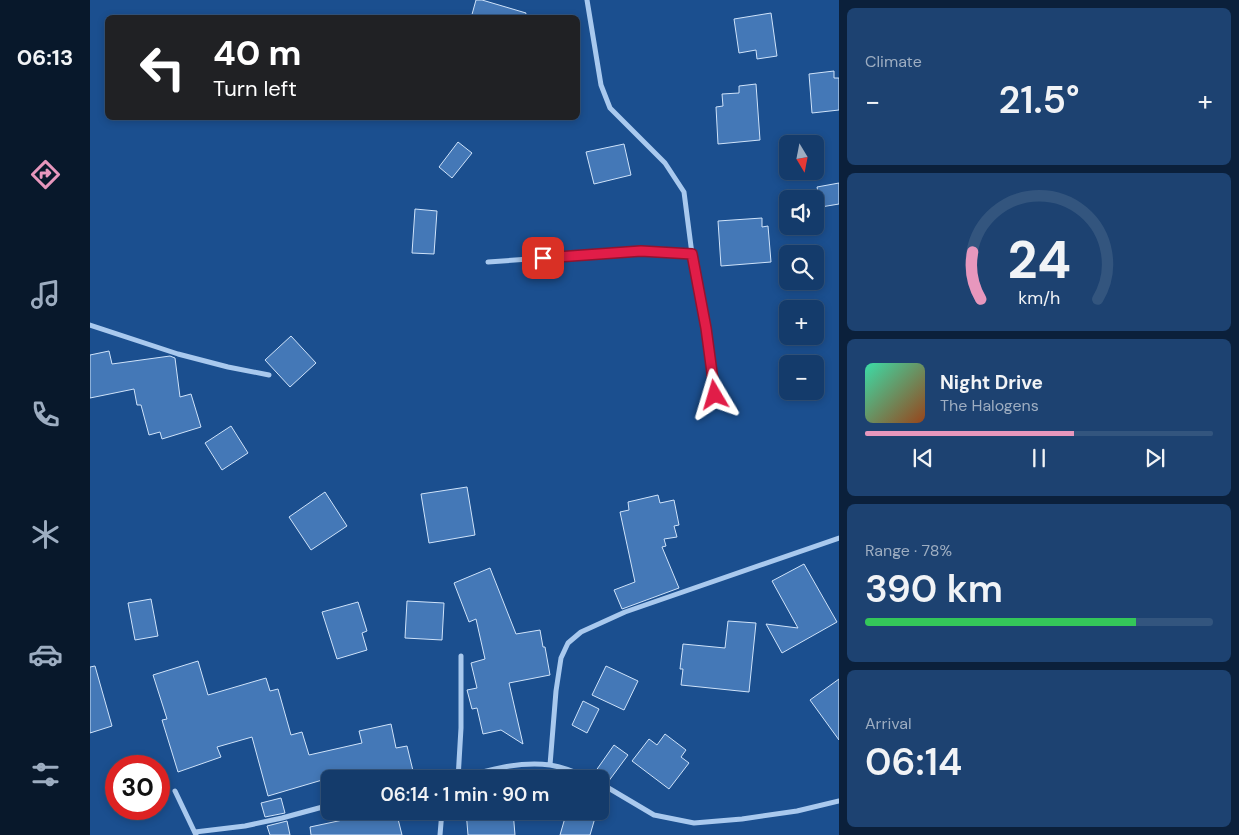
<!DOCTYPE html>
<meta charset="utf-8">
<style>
body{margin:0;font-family:"DM Sans",sans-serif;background:#1d4271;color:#f1f3f6;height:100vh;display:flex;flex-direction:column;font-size:19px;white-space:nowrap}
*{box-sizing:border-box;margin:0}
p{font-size:16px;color:#9dadc1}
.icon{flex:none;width:28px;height:28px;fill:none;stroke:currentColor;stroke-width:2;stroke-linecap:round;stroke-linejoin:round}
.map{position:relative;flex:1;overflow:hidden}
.drawer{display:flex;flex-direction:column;gap:8px;padding:8px;background:#0b203b;width:400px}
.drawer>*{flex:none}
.guide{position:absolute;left:15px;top:15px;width:475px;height:105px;border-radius:8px;box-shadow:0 2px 8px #0003,0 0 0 1px #33557e;background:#202124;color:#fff;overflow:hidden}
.needle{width:32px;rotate:170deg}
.fabs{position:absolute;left:689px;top:135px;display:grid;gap:10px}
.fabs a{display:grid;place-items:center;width:45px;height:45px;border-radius:8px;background:#143b6b;box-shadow:0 2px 8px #0003,0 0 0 1px #33557e;font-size:25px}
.speed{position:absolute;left:15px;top:755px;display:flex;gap:10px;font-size:25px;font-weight:700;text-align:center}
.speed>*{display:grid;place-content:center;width:65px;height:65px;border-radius:50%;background:#143b6b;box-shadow:0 2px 8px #0003,0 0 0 1px #33557e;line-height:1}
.speed .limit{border:8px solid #d22;background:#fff;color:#111}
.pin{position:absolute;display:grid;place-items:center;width:42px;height:42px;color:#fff;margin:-21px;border-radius:10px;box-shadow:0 2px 8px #0006}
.me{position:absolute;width:55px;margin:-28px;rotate:353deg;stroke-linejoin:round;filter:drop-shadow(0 0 4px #0008)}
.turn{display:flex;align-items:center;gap:18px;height:105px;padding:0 25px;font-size:22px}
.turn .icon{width:65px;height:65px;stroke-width:2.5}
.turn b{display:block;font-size:35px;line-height:42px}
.big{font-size:38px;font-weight:600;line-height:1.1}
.drawer .tile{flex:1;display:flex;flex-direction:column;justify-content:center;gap:8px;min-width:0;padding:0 18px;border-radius:8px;background:#1d4271}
.drawer .dial{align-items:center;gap:0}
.dial svg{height:130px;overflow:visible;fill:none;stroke:#33557e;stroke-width:7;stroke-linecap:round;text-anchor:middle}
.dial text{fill:#f1f3f6;stroke:none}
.song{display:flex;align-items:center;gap:15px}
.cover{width:60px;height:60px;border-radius:8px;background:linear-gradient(135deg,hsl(160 70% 55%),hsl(20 70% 35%))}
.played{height:5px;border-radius:2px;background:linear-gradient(90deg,#e797bd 60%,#33557e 60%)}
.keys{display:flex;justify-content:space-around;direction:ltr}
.heat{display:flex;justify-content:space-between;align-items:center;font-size:28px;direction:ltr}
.charge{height:8px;border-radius:4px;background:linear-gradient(90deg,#34c759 78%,#33557e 0)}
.trip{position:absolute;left:231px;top:770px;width:288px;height:50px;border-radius:8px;background:#143b6b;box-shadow:0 2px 8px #0003,0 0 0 1px #33557e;font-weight:600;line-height:50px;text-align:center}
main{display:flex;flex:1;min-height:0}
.tabs{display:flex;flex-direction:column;width:90px;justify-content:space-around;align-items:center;background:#08182b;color:#9dadc1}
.tabs .icon{width:35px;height:35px}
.tabs .active{color:#e797bd}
.tabs b{font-size:22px;color:#f1f3f6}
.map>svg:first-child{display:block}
.building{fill:#4478b7;stroke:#cfe3fa}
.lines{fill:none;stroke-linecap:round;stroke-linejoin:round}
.street{stroke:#a9c9ee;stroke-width:5}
.route-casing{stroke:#92132f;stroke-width:12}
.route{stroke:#e11d48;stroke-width:9}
</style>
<main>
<nav class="tabs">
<b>06:13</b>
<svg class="icon active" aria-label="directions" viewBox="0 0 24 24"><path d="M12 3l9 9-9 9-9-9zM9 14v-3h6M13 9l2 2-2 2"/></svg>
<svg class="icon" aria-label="music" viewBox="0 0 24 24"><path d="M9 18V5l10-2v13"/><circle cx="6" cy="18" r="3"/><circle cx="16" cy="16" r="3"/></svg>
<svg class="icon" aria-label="phone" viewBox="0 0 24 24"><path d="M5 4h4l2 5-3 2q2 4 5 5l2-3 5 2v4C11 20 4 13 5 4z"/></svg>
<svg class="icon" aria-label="climate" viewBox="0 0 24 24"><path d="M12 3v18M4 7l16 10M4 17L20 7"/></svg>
<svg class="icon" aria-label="car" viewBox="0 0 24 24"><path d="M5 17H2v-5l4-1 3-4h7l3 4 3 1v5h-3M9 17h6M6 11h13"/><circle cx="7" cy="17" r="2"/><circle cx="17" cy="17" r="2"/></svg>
<svg class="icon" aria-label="filters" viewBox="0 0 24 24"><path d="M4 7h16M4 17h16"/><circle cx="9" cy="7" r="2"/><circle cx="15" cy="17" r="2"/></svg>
</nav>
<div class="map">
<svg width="749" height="835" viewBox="0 0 749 835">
<rect width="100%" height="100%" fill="#1b4f8f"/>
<path class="building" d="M 386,0 L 392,0 L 436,13 L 435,18 L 381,18 Z
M 681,13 L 687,56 L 667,59 L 666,50 L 649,53 L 644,19 Z
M 744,71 L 744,78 L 749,78 L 749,110 L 722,113 L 719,74 Z
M 666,84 L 670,140 L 628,144 L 626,107 L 633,106 L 632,94 L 649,93 L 649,86 Z
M 368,142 L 382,153 L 362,178 L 349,167 Z
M 534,144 L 541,175 L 504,184 L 496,152 Z
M 749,183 L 749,204 L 731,207 L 727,187 Z
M 325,209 L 347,211 L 344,254 L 322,253 Z
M 672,218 L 672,227 L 678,226 L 681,262 L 631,266 L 628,221 Z
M 201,336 L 226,363 L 200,387 L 175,360 Z
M 19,351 L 22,364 L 80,356 L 85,358 L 90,397 L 101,394 L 111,427 L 72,439 L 70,432 L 59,435 L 51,405 L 47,405 L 44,389 L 0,398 L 0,355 Z
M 141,426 L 158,453 L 132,470 L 115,443 Z
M 377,487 L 385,535 L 339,543 L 331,494 Z
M 235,492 L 257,526 L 221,550 L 199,517 Z
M 568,495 L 570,503 L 584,500 L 589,525 L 584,526 L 587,537 L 574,539 L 576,546 L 572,547 L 589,588 L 532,609 L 524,590 L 545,582 L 530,512 L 539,510 L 538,502 Z
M 714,564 L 747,622 L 692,653 L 676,624 L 708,628 L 682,581 Z
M 400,568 L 426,634 L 450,630 L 453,647 L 455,647 L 460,675 L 419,683 L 433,744 L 411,730 L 393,734 L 387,708 L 382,709 L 377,690 L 387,688 L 381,663 L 395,659 L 386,619 L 379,622 L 364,583 Z
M 61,599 L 68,636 L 45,640 L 38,603 Z
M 317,601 L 354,603 L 352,640 L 315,638 Z
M 268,602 L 277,631 L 272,633 L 277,650 L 247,659 L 232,612 Z
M 638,621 L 666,623 L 659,692 L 591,685 L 593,669 L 590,669 L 593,644 L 635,648 Z
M 108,661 L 118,695 L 176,678 L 180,691 L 188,689 L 201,735 L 212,732 L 219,755 L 272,743 L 269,731 L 301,724 L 306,748 L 317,746 L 325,779 L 239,778 L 178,796 L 162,737 L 127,747 L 131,757 L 88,772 L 72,720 L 77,719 L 63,675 Z
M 5,666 L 22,726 L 0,733 L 0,667 Z
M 516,666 L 548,681 L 534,710 L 502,695 Z
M 749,679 L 749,740 L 720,700 Z
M 493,701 L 509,709 L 497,733 L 482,725 Z
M 575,734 L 596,750 L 591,757 L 599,763 L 579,789 L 542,761 L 559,739 L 567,745 Z
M 524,745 L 538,755 L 518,782 L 505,772 Z
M 191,798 L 195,813 L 175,817 L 171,803 Z
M 295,811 L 306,811 L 312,835 L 221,835 L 220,827 Z
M 376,811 L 423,811 L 425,835 L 378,835 Z
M 477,811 L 507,811 L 500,835 L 470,835 Z
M 197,821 L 200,835 L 180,835 L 177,826 Z"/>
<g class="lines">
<path class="street" d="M 497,0 L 511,85 L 520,108 L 575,163 L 594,192 L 602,254 L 617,327 L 625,395
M 398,262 L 551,251 L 602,254
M 0,325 L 88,354 L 138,367 L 179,375
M 460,765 L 466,691 L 471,658 L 478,643 L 491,632 L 535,612 L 749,538
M 368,779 C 397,770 429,761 460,765 C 474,767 488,773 501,779
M 368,779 L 371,728 L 371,656
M 510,783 L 564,815 L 604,823 L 652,819 L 707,811 L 749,801
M 85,791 L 106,835
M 105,832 L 155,826 L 192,818 L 240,805
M 350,835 L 352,811"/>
</g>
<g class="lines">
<g class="route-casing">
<path id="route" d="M 453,258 L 551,251 L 602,254 L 616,328 L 625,395"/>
</g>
<use href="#route" class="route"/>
</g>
</svg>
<div class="fabs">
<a><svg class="needle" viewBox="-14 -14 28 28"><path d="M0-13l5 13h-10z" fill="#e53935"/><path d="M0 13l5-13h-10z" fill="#9dadc1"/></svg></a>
<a><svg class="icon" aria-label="sound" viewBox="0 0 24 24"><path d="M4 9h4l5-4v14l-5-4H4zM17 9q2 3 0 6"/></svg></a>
<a><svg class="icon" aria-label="search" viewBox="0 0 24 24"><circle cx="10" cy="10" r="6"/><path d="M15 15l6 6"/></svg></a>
<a>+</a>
<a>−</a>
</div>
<div class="speed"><div class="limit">30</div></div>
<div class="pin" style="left:453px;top:258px;background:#d93025"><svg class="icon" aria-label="arrive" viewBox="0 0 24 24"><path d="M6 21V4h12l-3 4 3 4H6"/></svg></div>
<svg class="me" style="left:625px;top:395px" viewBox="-20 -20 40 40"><path d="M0-17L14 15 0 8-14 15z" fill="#e11d48" stroke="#fff" stroke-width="4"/></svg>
<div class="trip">06:14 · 1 min · 90 m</div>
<div class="guide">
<div class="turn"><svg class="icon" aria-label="left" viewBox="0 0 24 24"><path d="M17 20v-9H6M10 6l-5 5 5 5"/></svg><div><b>40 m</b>Turn left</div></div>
</div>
</div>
<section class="drawer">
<div class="tile"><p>Climate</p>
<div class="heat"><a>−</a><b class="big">21.5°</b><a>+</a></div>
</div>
<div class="tile dial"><svg viewBox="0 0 100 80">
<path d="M14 69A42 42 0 1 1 86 69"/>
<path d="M14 69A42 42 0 0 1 9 40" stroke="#e797bd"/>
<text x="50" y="56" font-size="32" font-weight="700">24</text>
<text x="50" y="72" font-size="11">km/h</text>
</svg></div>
<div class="tile">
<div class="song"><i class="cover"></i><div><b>Night Drive</b><p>The Halogens</p></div></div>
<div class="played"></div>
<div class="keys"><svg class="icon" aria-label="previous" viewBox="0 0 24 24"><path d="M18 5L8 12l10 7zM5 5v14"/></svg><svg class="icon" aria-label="pause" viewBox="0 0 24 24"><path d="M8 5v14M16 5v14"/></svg><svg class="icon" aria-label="next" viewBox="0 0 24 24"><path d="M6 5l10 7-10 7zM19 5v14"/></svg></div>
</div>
<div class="tile"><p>Range · 78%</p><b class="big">390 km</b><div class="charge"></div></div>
<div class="tile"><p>Arrival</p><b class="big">06:14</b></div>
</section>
</main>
